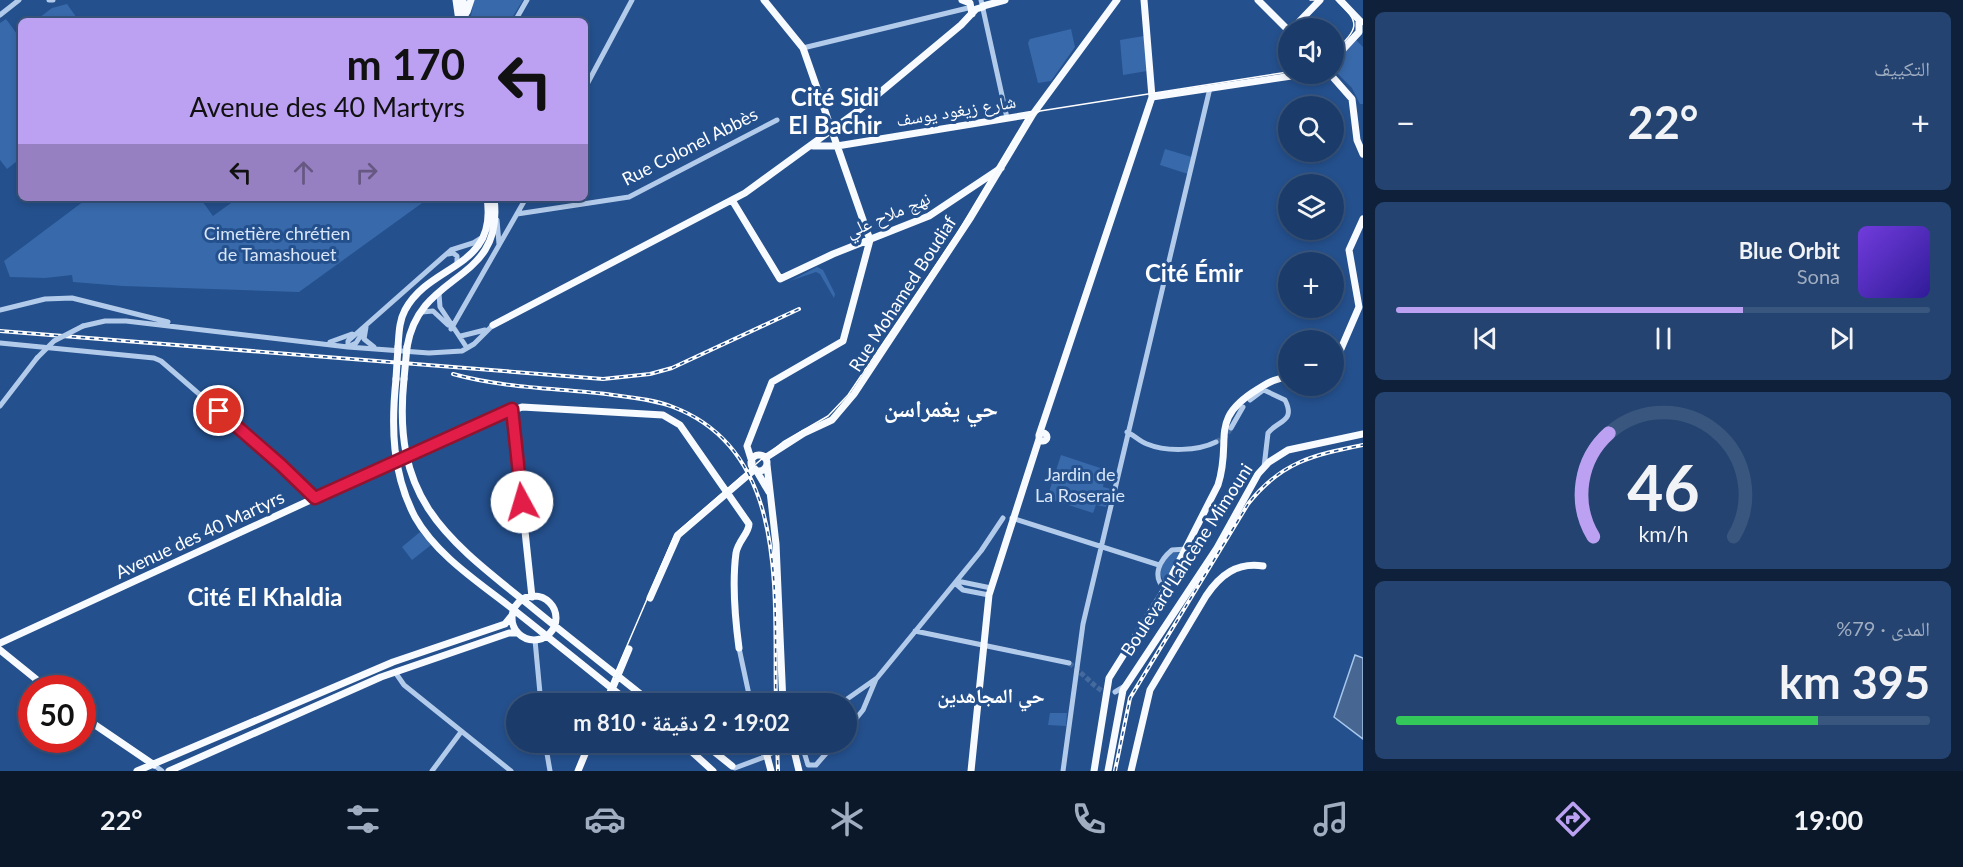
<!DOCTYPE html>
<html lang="ar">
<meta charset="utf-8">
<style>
body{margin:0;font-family:Lato,"Noto Naskh Arabic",sans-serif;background:#244370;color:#f1f3f6;direction:rtl;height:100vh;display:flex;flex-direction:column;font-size:22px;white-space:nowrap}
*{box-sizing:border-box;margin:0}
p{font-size:20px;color:#a0adc1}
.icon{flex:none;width:33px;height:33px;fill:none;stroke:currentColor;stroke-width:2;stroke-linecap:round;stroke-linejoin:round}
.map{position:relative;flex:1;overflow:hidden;direction:ltr}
.side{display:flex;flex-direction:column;gap:12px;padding:12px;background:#0f213a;width:600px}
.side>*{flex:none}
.top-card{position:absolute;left:18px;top:18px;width:570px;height:183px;border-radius:9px;box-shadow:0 3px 9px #0003,0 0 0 2px #39567e;direction:rtl;background:#bca0f2;color:#111;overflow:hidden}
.controls{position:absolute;left:1278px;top:18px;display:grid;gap:12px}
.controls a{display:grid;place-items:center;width:66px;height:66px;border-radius:50%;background:#1b3c6a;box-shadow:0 3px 9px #0003,0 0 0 2px #39567e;font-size:30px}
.speed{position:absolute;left:18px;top:675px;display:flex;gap:12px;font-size:30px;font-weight:700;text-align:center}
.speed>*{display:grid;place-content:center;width:78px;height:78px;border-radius:50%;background:#1b3c6a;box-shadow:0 3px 9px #0003,0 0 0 2px #39567e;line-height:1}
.speed .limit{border:9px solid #d22;background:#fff;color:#111}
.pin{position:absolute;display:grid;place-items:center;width:51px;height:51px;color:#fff;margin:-26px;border:3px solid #fff;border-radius:50%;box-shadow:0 2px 6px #0007}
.me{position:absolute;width:66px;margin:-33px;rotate:354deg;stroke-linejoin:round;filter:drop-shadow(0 0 4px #0008)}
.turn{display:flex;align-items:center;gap:21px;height:126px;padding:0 24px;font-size:27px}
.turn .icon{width:78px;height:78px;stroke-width:2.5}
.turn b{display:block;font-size:42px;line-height:51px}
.lanes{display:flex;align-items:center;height:57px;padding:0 24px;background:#0003;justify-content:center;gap:30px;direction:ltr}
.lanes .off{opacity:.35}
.big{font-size:45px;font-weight:700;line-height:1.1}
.side .tile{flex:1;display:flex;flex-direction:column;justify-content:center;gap:9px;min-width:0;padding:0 21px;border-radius:9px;background:#244370}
.side .dial{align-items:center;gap:0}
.dial svg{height:156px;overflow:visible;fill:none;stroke:#39567e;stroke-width:7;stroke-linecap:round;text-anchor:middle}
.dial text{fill:#f1f3f6;stroke:none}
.song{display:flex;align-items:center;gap:18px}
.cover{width:72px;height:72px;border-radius:9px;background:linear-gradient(135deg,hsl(260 70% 55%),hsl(250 70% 35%))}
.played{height:6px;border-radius:3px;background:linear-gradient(90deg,#bca0f2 65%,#39567e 65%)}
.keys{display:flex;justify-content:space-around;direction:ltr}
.heat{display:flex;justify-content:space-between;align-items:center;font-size:33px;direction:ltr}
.charge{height:9px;border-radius:4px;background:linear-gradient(90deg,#34c759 79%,#39567e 0)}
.trip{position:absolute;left:506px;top:693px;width:351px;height:60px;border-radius:30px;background:#1b3c6a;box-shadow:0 3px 9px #0003,0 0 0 2px #39567e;font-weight:700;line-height:60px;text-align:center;direction:rtl}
.tabs{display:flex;height:96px;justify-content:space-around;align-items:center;background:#0b182a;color:#a0adc1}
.tabs .icon{width:42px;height:42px}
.tabs .active{color:#bca0f2}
.tabs b{font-size:27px;color:#f1f3f6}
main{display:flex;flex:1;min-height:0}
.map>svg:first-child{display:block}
.green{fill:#3869aa}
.water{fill:#476692;stroke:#a7c6ec;stroke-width:1.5}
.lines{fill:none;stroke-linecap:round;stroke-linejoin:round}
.minor-tunnel{stroke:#456a9e;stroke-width:5;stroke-dasharray:5 2.5;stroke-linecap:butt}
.minor{stroke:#b3cbeb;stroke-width:5}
.major{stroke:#f7fafe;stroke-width:7}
.tram{stroke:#fff;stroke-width:1.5}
.rail-casing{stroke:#fff;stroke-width:4}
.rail{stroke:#24508d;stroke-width:1.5;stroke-dasharray:4.5;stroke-linecap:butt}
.minor-bridge{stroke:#b3cbeb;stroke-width:5}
.major-bridge{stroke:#f7fafe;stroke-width:7}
.route-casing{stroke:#92132f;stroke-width:15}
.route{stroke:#e11d48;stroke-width:10}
.labels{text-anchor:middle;stroke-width:6;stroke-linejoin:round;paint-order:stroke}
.street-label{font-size:18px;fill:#fff;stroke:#24508d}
.park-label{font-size:18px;fill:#d8e6f8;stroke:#24508d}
.neighbourhood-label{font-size:20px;font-weight:bold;fill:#fff;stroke:#24508d}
.district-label{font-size:24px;font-weight:bold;fill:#fff;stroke:#24508d}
</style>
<main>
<section class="side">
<div class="tile"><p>التكييف</p>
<div class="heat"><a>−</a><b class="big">22°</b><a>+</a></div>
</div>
<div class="tile">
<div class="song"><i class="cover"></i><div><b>Blue Orbit</b><p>Sona</p></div></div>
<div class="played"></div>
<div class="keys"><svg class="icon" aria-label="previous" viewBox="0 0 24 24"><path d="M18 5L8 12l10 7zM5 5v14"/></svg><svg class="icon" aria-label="pause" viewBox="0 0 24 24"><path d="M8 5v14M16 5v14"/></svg><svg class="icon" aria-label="next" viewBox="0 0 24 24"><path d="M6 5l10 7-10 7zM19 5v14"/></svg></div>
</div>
<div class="tile dial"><svg viewBox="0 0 100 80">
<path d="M14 69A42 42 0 1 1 86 69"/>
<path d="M14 69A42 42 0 0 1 22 16" stroke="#bca0f2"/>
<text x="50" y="56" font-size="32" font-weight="700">46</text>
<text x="50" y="72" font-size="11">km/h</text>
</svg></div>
<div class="tile"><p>المدى · 79%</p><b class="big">395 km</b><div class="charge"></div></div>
</section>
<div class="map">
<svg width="1363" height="771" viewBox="0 0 1363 771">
<rect width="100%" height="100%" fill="#24508d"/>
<path class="green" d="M 474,0 L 523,0 L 510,21 L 470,21 Z
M 67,4 L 79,21 L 35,21 L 52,8 Z
M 6,19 L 17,34 L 21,31 L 21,158 L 7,169 L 0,160 L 0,23 Z
M 1071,29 L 1075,47 L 1051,81 L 1038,83 L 1028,43 L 1030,39 Z
M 1144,36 L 1147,71 L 1123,75 L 1120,40 Z
M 1355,39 L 1363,47 L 1363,104 L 1360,104 L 1352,88 L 1334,70 L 1334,64 Z
M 1165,149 L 1192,157 L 1188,174 L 1160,165 Z
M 88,198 L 200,198 L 213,216 L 238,198 L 429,198 L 299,292 L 123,286 L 73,282 L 72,275 L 45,278 L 10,277 L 4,261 Z
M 817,267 L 823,270 L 835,294 L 834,298 L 820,274 L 816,272 L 790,281 Z
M 1061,455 L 1106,470 L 1103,487 L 1111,489 L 1106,507 L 1096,505 L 1093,513 L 1047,498 Z
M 420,532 L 431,545 L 412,560 L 402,547 Z
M 1183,552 L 1165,585 L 1160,573 L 1163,561 L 1172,553 Z
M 1050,713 L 1067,713 L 1066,726 L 1048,725 Z"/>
<path class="water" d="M 1355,655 L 1363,658 L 1363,739 L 1334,717 Z"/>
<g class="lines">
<path class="minor-tunnel" d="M 1216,442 L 1226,436 L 1231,428
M 1069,663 C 1083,673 1093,687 1108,694"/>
<path class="minor" d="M 49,0 L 53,0
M 981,0 L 1007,118
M 0,15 L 19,0
M 515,21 L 527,0
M 803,48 L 972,7
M 585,88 L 632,0
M 517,214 L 629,197 L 777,120
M 497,220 L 499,244
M 448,254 L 453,253 L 457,256 L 457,265
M 439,294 L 440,307 L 467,348
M 0,310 L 45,299 L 72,298 L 168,322
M 422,312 L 433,311 L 448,325
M 83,326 L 105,321 L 126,321 L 348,347 L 429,353 L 462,351 L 474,344 L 493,325
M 366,327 L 364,339 L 374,347
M 451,329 L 526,198
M 461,336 L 485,330
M 330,342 L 352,334
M 0,343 L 154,358 L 161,361 L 281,465 L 315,498
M 350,346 L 356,343 L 363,332
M 348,347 L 348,341 L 451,250 L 473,243 L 481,238
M 1250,400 L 1262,391
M 0,406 L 37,358
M 1231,428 L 1243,407
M 1127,432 C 1134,435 1139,441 1147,444 C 1166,452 1198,451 1216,442
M 1264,467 L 1268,433 C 1278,420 1296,422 1285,400 L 1266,391
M 1012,518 L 1159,565
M 955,583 L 963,590 L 989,595
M 955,583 L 962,582 L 991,588
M 1165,589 C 1151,576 1160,560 1172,550 L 1187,549
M 915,631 L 1069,663
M 535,640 L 541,704
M 739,648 L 751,704
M 395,672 L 404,685 L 511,771
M 1115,692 L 1125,686
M 840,704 L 877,678 L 981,551 L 1003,518
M 846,731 L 863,710 L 876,679
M 545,742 L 550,771
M 761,742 L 764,757
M 801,742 L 808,765 L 816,765 L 836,742
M 154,765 L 162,771
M 735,768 L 767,756 L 789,742
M 432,771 L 461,732
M 1063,771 L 1083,624 L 1210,88"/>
<path class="major" d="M 456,0 L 459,21
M 463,0 L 466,21
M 962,0 L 970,3 L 972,14
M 1144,0 L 1152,97
M 1258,0 L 1288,30
M 1340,0 L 1361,22
M 983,6 L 1005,0
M 467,12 L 471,0
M 1293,28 L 1320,0
M 1334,59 L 1359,32 L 1359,20
M 1330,74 L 1352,99 L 1357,140 L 1363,154
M 1152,97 L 1305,74
M 813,146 L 837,146 L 1033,114
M 732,200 L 780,279 L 833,254 L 929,216 L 1001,168
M 493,325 L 745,193 L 859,110 L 961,25 L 976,9 L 983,7
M 398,347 C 399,334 399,321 405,310 C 430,263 498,269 487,198
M 407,347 C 420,269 505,285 494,198
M 1334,365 L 1359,307 L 1349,250 L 1363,219
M 396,379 C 391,427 392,473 415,517 C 437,556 480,583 514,610 C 553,641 592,672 631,704
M 404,379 C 392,498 443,536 528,604 C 569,638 611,670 653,704
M 1307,386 L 1315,389 L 1323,386
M 512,409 L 532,597
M1039 437a4 4 0 1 1 8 0a4 4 0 1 1-8 0Z
M 1039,435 L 1152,97
M751 463a8 8 0 1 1 16 0a8 8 0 1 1-16 0Z
M 765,458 L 804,433 L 832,420 L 854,394 L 971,217 L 1033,114 L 1117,0
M 752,462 L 747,446 L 772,382 L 843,341 L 870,240 L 803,48 L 764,0
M 767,465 L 776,544 L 783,704
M 756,470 L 769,492
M512 618a22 22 0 1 1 44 0a22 22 0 1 1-44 0Z
M 650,598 L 678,535 L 755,469
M 0,643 L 454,434 L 522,407 L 663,415 L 680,425 L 749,524 C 749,533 738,541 736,553 C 732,583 735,618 739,648
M 0,650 L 47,688
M 606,704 L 629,649
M 82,716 L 154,765
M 681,742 L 713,771
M 702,742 L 732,766
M 792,742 L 799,771
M 767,756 L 771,771
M 137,771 L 393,662 L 505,624 L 513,614
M 169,771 L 381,677 L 509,633 L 518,633
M 578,771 L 590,742
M 971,771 L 989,595 L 1039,439
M 1094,771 L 1109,678 L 1165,589 L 1218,485 C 1233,439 1207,420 1258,389 C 1268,383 1277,377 1288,378
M 1108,771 L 1123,690 L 1217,548 L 1258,474 L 1269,462 L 1288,450 L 1363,434
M 1131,771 L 1150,690 L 1206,596 C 1220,575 1237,562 1263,566"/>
<path class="tram" d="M 1310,0 L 1321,0
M 1334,52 C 1357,29 1363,24 1336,0
M 602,704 L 675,534 L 764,457 L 783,442 L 828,416 L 848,395 L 957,234 L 1027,117 L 1040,111 L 1288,72
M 576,771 L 588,742"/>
<g class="rail-casing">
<path id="rail" d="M 0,331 L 603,379 L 650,374 L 672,368 L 799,309
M 453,374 C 503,388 555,388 606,394 C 627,397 653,399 673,407 C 792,452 773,600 776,704
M 777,742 L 778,771
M 1115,771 L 1130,698 L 1248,504 C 1281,462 1313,455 1363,445"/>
</g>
<use href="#rail" class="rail"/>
<path class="minor-bridge" d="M 37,358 L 54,341 L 83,326"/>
<path class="major-bridge" d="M 396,379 L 398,347
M 404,379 L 407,347"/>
</g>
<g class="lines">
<g class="route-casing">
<path id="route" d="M 219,411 L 281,465 L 315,498 L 512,409 L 522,502"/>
</g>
<use href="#route" class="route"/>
</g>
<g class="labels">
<g class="street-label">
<text transform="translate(956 111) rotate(-9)" y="6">شارع زيغود يوسف</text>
<text transform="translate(690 147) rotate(-27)" y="6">Rue Colonel Abbès</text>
<text transform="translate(888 215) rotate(-23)" y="6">نهج ملاح علي</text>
<text transform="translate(903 294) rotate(-57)" y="6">Rue Mohamed Boudiaf</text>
<text transform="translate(200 535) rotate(-25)" y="6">Avenue des 40 Martyrs</text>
<text transform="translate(1187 560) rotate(-57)" y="6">Boulevard Lahcène Mimouni</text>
</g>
<g class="park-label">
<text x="277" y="240">Cimetière chrétien<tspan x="277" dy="21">de Tamashouet</tspan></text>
<text x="1080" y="481">Jardin de<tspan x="1080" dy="21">La Roseraie</tspan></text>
</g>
<g class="neighbourhood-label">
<text x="991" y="703">حي المجاهدين</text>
</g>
<g class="district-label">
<text x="835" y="106">Cité Sidi<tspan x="835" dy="28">El Bachir</tspan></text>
<text x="1194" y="282">Cité Émir</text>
<text x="941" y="417">حي يغمراسن</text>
<text x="265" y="606">Cité El Khaldia</text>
</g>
</g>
</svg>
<div class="controls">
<a><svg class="icon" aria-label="sound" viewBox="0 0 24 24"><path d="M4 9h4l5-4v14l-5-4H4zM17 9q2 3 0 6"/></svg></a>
<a><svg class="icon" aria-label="search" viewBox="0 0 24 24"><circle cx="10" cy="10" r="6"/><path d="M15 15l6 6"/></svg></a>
<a><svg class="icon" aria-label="layers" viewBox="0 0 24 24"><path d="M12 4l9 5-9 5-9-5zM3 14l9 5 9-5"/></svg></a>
<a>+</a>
<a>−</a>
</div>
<div class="speed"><div class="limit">50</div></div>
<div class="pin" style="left:219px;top:411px;background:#d93025"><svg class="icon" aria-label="arrive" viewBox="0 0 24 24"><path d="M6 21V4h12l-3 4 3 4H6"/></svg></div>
<svg class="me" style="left:522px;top:502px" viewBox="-20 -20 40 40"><circle r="19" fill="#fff"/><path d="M0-13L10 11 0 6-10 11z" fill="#e11d48"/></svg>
<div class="trip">19:02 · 2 دقيقة · 810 m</div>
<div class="top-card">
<div class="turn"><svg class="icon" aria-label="left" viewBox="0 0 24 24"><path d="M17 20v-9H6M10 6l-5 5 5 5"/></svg><div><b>170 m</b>Avenue des 40 Martyrs</div></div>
<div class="lanes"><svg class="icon" aria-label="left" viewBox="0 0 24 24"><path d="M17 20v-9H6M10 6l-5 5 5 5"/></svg><svg class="icon off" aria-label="ahead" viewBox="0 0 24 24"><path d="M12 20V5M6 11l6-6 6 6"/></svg><svg class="icon off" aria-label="right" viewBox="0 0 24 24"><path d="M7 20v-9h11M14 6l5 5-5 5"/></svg></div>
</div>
</div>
</main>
<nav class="tabs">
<b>19:00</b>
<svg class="icon active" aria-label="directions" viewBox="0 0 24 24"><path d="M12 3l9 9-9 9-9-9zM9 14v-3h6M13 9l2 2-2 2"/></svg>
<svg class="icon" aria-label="music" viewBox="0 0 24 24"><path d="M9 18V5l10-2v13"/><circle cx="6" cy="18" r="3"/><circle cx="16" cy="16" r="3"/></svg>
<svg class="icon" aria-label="phone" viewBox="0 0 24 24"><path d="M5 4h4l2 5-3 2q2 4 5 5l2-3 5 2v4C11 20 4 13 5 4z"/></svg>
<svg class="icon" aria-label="climate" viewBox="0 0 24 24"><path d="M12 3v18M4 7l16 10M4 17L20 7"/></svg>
<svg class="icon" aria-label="car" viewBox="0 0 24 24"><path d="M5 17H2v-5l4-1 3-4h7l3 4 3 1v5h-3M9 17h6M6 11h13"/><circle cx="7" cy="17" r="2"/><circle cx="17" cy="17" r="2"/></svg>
<svg class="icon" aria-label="filters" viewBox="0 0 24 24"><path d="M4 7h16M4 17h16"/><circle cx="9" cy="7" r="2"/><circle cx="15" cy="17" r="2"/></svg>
<b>22°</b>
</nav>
